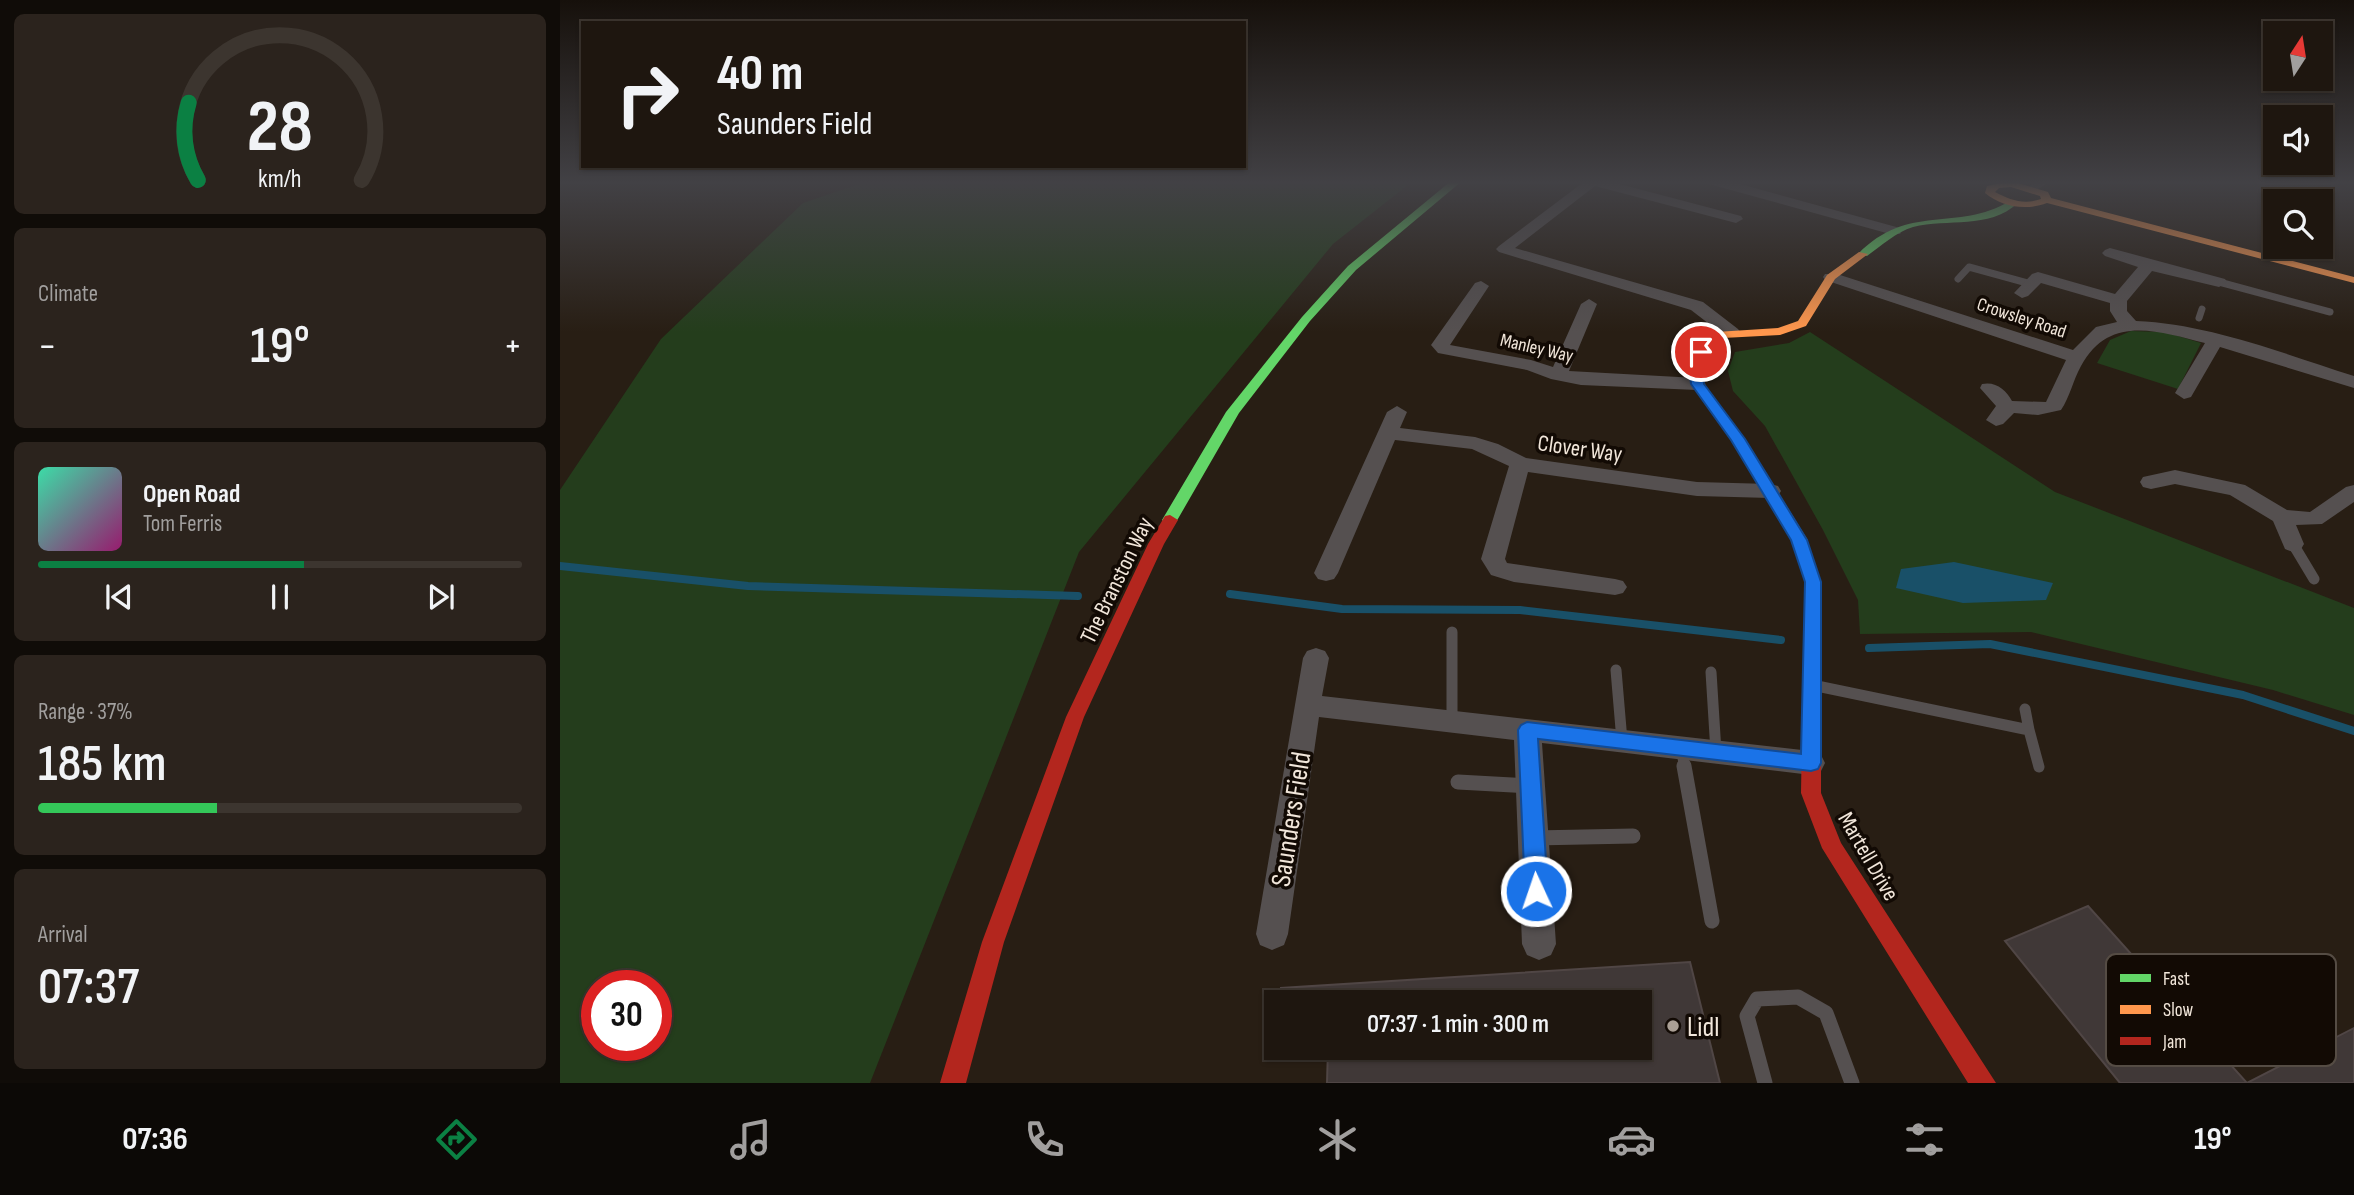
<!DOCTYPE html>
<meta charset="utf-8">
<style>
body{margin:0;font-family:"Sofia Sans Condensed",sans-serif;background:#2b231d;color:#f1f3f6;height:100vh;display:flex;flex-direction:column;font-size:26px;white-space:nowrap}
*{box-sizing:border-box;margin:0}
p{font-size:23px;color:#a19f9e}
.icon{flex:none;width:38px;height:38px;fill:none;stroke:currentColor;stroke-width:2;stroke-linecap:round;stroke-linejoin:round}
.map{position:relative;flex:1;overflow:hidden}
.sheet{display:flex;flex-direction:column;gap:14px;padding:14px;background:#100c08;width:560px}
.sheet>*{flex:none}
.top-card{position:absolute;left:21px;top:21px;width:665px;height:147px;border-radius:0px;box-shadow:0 2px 5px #0004,0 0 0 2px #3c352f;background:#1e160f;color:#f1f3f6;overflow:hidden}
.needle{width:46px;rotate:12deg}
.tools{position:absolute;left:1703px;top:21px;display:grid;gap:14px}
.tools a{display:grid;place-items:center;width:70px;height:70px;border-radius:0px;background:#1e160f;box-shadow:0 2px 5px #0004,0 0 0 2px #3c352f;font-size:35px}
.speed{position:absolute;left:21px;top:970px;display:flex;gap:14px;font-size:35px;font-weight:700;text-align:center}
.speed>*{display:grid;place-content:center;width:91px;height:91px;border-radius:50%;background:#1e160f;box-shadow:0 2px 5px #0004,0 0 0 2px #3c352f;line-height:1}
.speed .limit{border:10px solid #d22;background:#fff;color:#111}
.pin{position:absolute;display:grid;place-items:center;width:60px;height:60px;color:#fff;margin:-30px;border:4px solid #fff;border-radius:50%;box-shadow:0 2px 7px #0007}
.me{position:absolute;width:77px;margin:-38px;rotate:357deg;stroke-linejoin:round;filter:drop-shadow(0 0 5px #0008)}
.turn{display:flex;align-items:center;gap:24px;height:147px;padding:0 21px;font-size:32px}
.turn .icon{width:91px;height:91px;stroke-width:2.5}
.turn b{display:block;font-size:49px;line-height:60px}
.big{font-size:52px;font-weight:600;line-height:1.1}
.sheet .tile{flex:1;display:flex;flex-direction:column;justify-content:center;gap:10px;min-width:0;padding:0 24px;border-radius:10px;background:#2b231d}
.sheet .dial{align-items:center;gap:0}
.dial svg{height:182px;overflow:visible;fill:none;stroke:#3c352f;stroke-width:7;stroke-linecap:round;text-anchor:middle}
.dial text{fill:#f1f3f6;stroke:none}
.song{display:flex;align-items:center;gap:21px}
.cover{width:84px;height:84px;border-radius:10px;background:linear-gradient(135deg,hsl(160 70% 55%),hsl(320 70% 35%))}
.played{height:7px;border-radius:4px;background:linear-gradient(90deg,#0b8043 55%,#3c352f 55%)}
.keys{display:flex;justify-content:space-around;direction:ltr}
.heat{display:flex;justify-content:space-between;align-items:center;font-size:38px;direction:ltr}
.charge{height:10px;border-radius:5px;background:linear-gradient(90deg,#34c759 37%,#3c352f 0)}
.trip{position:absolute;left:704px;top:990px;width:388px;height:70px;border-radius:0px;background:#1e160f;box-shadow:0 2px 5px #0004,0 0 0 2px #3c352f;font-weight:600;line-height:70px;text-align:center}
.dock{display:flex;height:112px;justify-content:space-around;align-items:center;background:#0c0906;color:#a19f9e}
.dock .icon{width:49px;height:49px}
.dock .active{color:#0b8043}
.dock b{font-size:32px;color:#f1f3f6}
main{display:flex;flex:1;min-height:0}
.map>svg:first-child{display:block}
.green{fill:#243d1c;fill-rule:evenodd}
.water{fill:#195068}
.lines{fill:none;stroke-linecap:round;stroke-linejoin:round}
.stream{stroke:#195068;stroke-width:8}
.building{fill:#403837;stroke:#504645;stroke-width:2}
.lane-far2{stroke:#555050;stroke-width:7}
.lane-far1{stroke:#555050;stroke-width:11}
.lane{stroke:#555050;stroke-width:15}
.street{fill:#555050;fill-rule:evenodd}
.fast{fill:#63d668;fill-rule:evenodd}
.slow{fill:#ff974d;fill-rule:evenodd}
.jam{fill:#b3261e;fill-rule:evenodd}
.route{fill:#1a73e8;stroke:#114b97;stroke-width:2}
.poi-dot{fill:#aba095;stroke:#120a04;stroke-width:2.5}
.labels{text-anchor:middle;stroke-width:7;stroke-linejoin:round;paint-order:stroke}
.far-street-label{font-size:19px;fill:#f1e6da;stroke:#120a04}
.street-label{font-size:23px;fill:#f1e6da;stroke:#120a04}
.near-street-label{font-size:28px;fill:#f1e6da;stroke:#120a04}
.near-poi-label{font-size:28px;fill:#f1e6da;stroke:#120a04;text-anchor:start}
.key{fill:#120a04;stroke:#554c44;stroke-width:2}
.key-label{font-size:19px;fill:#f1e6da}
</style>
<main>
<section class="sheet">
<div class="tile dial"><svg viewBox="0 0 100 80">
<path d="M14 69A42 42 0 1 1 86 69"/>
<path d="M14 69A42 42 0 0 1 10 35" stroke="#0b8043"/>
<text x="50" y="56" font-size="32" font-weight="700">28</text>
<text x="50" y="72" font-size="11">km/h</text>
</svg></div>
<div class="tile"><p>Climate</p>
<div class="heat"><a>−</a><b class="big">19°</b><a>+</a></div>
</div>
<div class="tile">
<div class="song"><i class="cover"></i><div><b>Open Road</b><p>Tom Ferris</p></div></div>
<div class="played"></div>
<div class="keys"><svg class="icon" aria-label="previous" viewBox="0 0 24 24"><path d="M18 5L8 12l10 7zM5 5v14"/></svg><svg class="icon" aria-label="pause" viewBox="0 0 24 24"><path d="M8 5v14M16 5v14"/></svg><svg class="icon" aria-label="next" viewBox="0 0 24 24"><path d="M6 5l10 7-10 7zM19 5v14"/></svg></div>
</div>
<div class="tile"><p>Range · 37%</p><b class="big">185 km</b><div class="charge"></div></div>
<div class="tile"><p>Arrival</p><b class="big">07:37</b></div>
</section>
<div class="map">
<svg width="1794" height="1083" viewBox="0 0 1794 1083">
<rect width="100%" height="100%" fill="#281e14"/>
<path class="green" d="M 308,181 L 853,181 L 773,244 L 519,552 L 310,1083 L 0,1083 L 0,490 L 101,339 L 243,203 ZM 37,985 L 96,985 L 96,1045 L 37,1045 Z
M 1571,331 L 1605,332 L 1641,343 L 1618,389 L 1537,363 L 1550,340 Z
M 1250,332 L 1495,492 L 1794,608 L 1794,715 L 1713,690 L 1471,632 L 1300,634 L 1298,600 L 1263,530 L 1205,426 L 1173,391 L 1168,371 L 1175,352 L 1229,343 Z"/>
<path class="water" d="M 1394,562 L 1493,583 L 1486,600 L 1403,603 L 1336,588 L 1341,569 Z"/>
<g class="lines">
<path class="stream" d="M 0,566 L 188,586 L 518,596
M 670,594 L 782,609 L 960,610 L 1221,640
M 1309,648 L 1430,644 L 1683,695 L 1794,731"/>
</g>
<path class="building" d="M 1528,906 L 1687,1083 L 1560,1083 L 1445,941 Z
M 1130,962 L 1160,1083 L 767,1083 L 768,1048 L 1080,1048 L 1080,1003 L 722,1003 L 721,988 Z
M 1794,1028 L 1794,1083 L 1687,1083 Z"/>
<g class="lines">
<path class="lane-far2" d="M 1473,188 L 1484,181
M 1398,279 L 1409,267 L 1471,284
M 1659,282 L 1770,312
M 1639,318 L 1642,309"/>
<path class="lane-far1" d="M 1733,544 L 1754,579
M 892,632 L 892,722
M 1056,670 L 1062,741
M 1151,672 L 1156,752
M 1257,686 L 1469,730 L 1479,767
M 1465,709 L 1469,730
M 1121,748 L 1125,768"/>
<path class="lane" d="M 1124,766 L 1152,921
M 898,782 L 969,786
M 974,838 L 1073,836
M 1205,1083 L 1187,1016 L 1197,999 L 1238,997 L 1266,1013 L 1292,1083"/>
<path class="street" d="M 1025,181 L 1048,181 L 1181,216 L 1183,219 L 1176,223 L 1035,186 L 955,248 L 1143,302 L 1178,329 L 1181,333 L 1178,337 L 1166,337 L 1131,310 L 939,252 L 936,249 L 939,246 Z
M 1147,181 L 1169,181 L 1340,228 L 1342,231 L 1340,234 L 1330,234 L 1149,184 Z
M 1550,248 L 1665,279 L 1667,282 L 1659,287 L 1592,271 L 1567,301 L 1567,311 L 1576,321 C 1650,324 1724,354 1794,376 L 1794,388 L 1660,347 L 1631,397 L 1624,399 L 1615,393 L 1645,343 C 1598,331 1549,314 1521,366 C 1513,380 1510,397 1501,410 L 1478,415 L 1454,413 L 1443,424 L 1436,426 L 1426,420 L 1436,406 L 1420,388 L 1422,384 C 1436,381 1446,390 1452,401 L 1486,402 L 1506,360 L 1265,280 L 1263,277 L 1265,274 L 1277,274 L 1513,350 L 1536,327 L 1557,322 L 1550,311 L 1550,303 L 1481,283 L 1468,296 L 1462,298 L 1454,293 L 1472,274 L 1478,272 L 1555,294 L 1578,267 L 1545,256 L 1542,253 L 1545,250 Z
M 921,281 L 929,286 L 890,345 L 971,360 L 993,367 L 1021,304 L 1029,299 L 1037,304 L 1009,371 L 1137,378 L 1146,384 L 1137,390 L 1021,385 L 991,379 L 967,370 L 878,353 L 871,345 L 915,283 Z
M 837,406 L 847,412 L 840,428 L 915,437 L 938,444 L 966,458 L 1137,482 L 1210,484 L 1218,486 L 1221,491 L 1218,496 L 1210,498 L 1137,496 L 968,472 L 945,559 L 947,563 L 1055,579 L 1063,581 L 1067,587 L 1063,593 L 1055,595 L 954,582 L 931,575 L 921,559 L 949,466 L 912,449 L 835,440 L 778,573 L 774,579 L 766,581 L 758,579 L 754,573 L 827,412 Z
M 1615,470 L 1685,485 L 1727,510 L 1750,512 L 1786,487 L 1794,485 L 1794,502 L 1762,524 L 1736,525 L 1744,544 L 1741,549 L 1733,552 L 1725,549 L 1713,521 L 1670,495 L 1615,484 L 1591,489 L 1583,487 L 1580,482 L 1583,477 Z
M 756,648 L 765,651 L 769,658 L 762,696 L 1251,751 L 1261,755 L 1265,763 L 1261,771 L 1251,775 L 982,743 L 996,944 L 991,955 L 979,960 L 967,955 L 962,944 L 954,740 L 759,717 L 728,934 L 724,945 L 712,950 L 700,945 L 696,934 L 743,658 L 747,651 Z"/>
<path class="fast" d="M 891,181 L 902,181 L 796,270 L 750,321 L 679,413 L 615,524 L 605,524 L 602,520 L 666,412 L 742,317 L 788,266 Z
M 1450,201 L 1458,203 C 1428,230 1388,218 1353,227 C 1336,232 1321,246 1307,256 L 1298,254 C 1349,202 1396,233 1450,201 Z"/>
<path class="slow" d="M 1451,181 L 1488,192 L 1491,198 L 1794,277 L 1794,283 L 1487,203 C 1466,211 1442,207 1425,193 L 1427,186 ZM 1451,187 L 1480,196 L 1481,199 C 1464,205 1450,200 1435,192 L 1439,188 Z
M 1299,252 L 1308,254 L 1275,279 L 1246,326 L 1220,335 L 1163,338 L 1150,347 L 1142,360 L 1143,384 L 1185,439 L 1247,539 L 1261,582 L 1261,675 L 1258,680 L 1252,682 L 1246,680 L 1243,675 L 1245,582 L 1231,539 L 1172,440 L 1131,384 L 1130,360 L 1141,342 L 1156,332 L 1218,328 L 1238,321 L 1267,275 Z"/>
<path class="jam" d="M 610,515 L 618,520 L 604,544 L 524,717 L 444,942 L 406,1083 L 380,1083 L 422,942 L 506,717 L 588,544 L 605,516 Z
M 1252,668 L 1258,670 L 1261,675 L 1261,793 L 1281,843 L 1436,1083 L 1408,1083 L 1262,848 L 1241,793 L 1243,675 L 1246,670 Z"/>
</g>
<linearGradient id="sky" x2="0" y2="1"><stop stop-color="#16100b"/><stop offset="0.55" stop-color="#424145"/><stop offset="1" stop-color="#424145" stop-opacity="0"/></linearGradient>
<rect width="1794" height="332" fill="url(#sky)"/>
<path class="route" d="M 1141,348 L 1147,352 L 1142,360 L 1144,384 L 1185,439 L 1247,540 L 1261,582 L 1261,763 L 1258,769 L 1251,771 L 978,739 L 988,891 L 984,898 L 976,901 L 969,898 L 965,891 L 958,730 L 961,725 L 967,722 L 1241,754 L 1245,582 L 1231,540 L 1171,440 L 1131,384 L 1129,360 L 1136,349 Z"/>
<circle class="poi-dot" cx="1113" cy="1026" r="7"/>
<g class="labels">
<g class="far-street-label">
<text transform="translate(1462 317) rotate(18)" y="7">Crowsley Road</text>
<text transform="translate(977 347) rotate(13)" y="7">Manley Way</text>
</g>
<g class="street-label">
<text transform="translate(1020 448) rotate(8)" y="8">Clover Way</text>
<text transform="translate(556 580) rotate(-64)" y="8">The Branston Way</text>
<text transform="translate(1309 856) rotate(60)" y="8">Martell Drive</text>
</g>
<g class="near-street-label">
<text transform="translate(730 819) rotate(-81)" y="10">Saunders Field</text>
</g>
<g class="near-poi-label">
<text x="1127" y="1036">Lidl</text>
</g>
</g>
<rect x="1546" y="954" width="230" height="112" rx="10" class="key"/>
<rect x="1560" y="974" width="31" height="8" fill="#63d668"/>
<rect x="1560" y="1005" width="31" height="9" fill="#ff974d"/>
<rect x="1560" y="1037" width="31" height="8" fill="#b3261e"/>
<g class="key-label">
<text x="1603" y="985">Fast</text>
<text x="1603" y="1016">Slow</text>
<text x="1603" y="1048">Jam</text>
</g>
</svg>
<div class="tools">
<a><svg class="needle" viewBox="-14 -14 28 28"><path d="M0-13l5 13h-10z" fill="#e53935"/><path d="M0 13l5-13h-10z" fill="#a19f9e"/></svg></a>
<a><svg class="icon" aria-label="sound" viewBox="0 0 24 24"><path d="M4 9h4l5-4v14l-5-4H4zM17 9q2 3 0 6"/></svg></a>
<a><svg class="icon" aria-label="search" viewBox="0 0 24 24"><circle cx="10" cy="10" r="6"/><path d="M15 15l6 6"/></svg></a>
</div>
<div class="speed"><div class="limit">30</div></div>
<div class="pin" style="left:1141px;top:352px;background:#d93025"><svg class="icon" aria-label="arrive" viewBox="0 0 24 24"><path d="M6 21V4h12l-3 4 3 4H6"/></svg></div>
<svg class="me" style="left:976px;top:891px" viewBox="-20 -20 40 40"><circle r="17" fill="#1a73e8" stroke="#fff" stroke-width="3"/><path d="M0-11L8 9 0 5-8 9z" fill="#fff"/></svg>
<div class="trip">07:37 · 1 min · 300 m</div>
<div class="top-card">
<div class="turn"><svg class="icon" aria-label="right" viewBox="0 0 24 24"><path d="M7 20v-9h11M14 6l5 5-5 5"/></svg><div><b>40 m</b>Saunders Field</div></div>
</div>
</div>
</main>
<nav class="dock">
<b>07:36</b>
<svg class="icon active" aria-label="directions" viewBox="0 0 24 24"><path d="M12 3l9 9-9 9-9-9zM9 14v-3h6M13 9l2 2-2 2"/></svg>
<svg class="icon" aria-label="music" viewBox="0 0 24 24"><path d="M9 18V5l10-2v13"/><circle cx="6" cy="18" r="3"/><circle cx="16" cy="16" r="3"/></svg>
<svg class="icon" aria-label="phone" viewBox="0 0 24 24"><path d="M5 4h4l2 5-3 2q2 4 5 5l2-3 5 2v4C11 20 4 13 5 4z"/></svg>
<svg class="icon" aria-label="climate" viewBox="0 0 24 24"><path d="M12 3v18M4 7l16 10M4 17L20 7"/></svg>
<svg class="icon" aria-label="car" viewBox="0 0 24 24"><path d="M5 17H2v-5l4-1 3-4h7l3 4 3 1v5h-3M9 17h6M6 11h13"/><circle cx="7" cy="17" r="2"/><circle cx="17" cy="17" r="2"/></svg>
<svg class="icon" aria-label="filters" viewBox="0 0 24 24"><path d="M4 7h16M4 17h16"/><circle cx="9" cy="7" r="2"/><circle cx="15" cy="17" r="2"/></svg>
<b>19°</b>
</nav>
